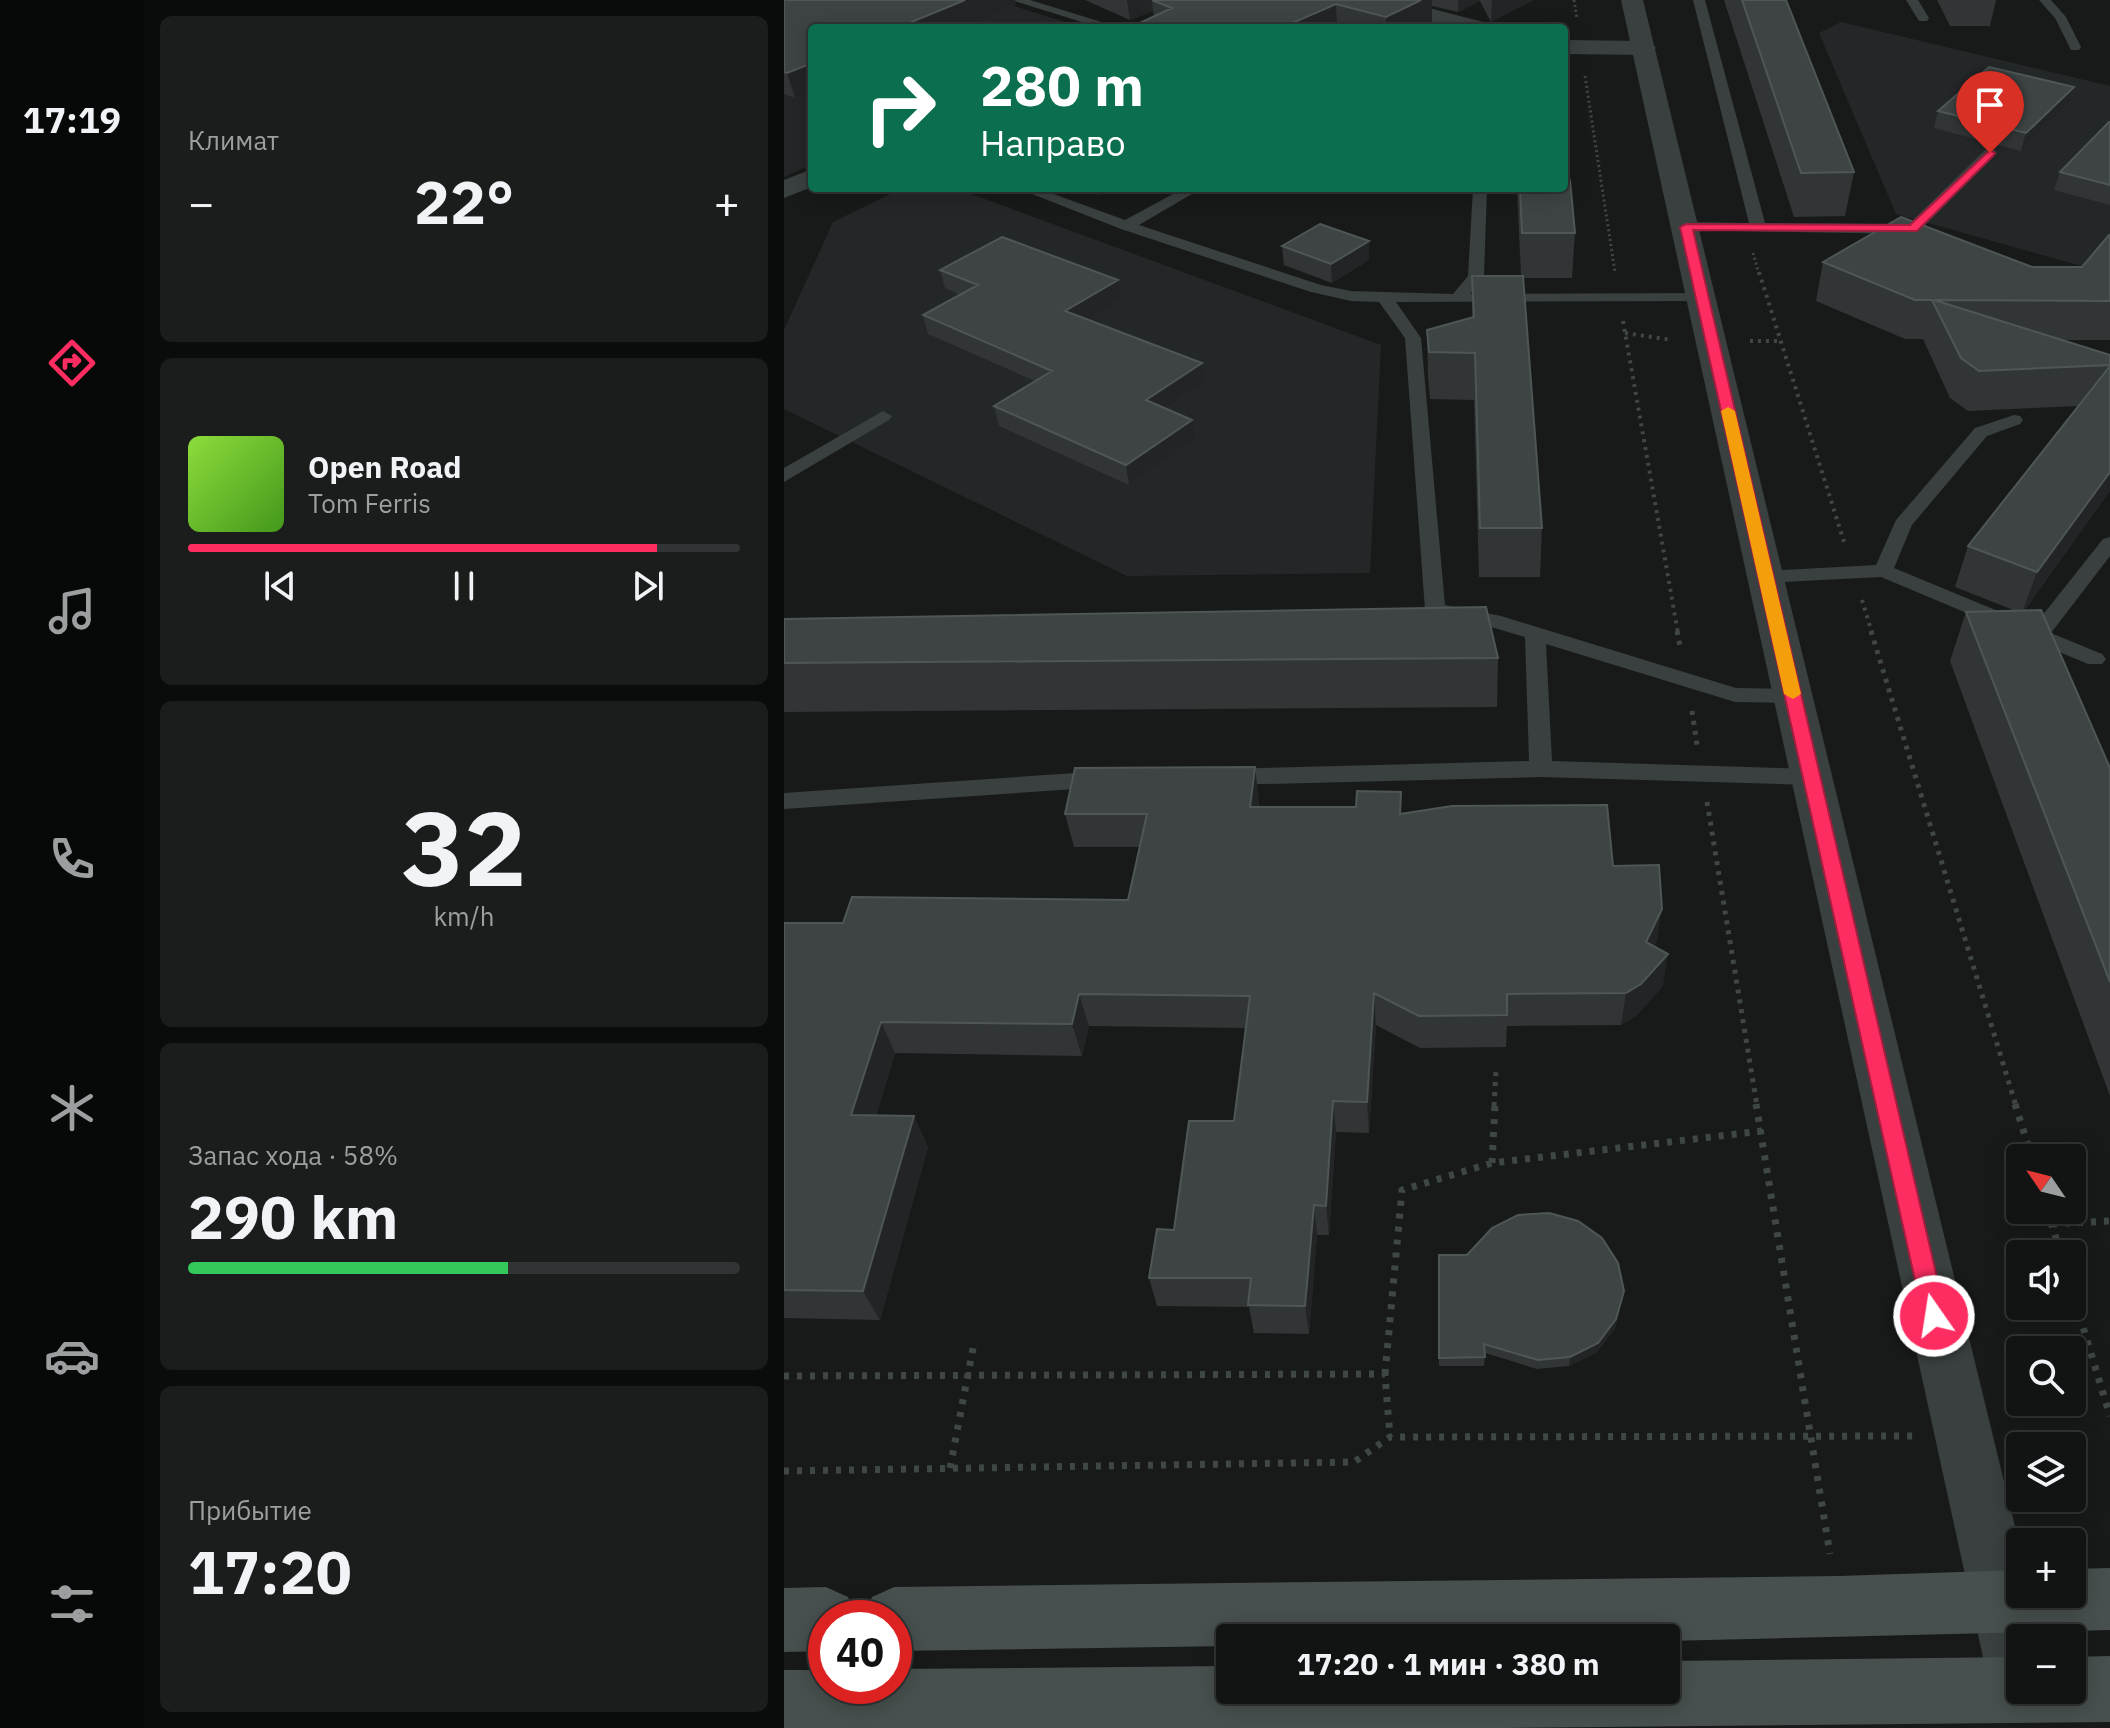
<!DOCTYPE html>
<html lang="ru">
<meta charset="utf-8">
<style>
body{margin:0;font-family:"IBM Plex Sans",sans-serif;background:#1b1d1d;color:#f1f3f6;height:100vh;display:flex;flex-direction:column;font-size:30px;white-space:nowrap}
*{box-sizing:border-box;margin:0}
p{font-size:26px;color:#9c9ea0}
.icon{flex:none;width:44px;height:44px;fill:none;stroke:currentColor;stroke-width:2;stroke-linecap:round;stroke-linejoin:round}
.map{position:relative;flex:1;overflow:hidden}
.side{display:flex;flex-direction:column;gap:16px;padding:16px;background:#0a0b0b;width:640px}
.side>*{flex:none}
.banner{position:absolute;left:24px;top:24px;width:760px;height:168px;border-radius:8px;box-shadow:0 4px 20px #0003,0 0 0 2px #313334;background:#0b6e4f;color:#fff;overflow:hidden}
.needle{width:52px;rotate:305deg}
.fabs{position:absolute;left:1222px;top:1144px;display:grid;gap:16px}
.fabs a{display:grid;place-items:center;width:80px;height:80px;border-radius:8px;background:#121414;box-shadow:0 4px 20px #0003,0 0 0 2px #313334;font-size:40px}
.speed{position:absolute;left:24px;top:1600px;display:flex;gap:16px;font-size:40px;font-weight:700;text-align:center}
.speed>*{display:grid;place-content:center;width:104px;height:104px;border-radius:50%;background:#121414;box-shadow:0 4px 20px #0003,0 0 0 2px #313334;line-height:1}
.speed .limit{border:12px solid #d22;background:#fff;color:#111}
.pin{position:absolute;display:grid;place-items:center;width:68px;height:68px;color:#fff;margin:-82px -34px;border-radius:50% 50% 50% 0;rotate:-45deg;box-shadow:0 0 8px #0007}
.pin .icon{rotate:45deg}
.me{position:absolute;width:88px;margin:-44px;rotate:347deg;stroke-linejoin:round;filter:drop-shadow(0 0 6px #0008)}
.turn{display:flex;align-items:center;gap:28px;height:168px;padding:0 40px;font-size:36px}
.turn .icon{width:104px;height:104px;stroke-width:2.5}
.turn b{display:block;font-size:56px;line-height:68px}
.big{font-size:60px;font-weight:700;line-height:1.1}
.side .widget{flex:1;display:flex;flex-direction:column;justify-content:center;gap:12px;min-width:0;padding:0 28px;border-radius:12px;background:#1b1d1d}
.side .dial{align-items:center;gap:0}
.dial b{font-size:104px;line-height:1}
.song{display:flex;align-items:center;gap:24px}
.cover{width:96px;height:96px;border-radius:12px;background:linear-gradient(135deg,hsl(90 70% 55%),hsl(100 70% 35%))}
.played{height:8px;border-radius:4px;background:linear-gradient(90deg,#fe2d61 85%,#313334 85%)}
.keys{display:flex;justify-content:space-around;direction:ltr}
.heat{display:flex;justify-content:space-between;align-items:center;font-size:44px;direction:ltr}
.charge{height:12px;border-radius:6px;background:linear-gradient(90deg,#34c759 58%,#313334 0)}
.trip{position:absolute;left:432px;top:1624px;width:464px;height:80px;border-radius:8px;background:#121414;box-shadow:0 4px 20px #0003,0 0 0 2px #313334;font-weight:700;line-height:80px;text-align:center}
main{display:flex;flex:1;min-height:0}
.menu{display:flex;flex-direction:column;width:144px;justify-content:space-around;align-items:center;background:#070808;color:#9c9ea0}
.menu .icon{width:56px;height:56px}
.menu .on{color:#fe2d61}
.menu b{font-size:36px;color:#f1f3f6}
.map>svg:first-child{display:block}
.built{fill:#242728}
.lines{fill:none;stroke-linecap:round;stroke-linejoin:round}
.path-far3{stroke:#3f4745;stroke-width:3;stroke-dasharray:2 3;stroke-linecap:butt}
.path-far2{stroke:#3f4745;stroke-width:4;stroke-dasharray:3 5;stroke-linecap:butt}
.path-far1{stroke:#3f4745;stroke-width:5;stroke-dasharray:4 6;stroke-linecap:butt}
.path{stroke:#3f4745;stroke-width:7;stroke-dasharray:5 8;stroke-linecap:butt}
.service{fill:#39403f;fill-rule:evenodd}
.minor{fill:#39403f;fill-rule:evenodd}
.tertiary{fill:#39403f;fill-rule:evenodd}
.secondary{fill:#47504e;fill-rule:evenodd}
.wall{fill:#313536}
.shaded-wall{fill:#222425}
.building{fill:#3e4344;stroke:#4f5656;stroke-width:2}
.route{fill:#fe2d61;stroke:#a51d3f;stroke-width:2}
.slow{fill:#f59e0b}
</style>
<main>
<nav class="menu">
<b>17:19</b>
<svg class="icon on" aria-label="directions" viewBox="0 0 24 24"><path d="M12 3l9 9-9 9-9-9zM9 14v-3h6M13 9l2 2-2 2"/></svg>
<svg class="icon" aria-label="music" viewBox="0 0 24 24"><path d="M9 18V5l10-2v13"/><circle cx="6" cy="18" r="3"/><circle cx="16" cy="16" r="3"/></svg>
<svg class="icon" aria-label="phone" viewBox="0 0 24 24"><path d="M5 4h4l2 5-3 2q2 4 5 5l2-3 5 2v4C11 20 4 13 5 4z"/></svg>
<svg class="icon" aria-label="climate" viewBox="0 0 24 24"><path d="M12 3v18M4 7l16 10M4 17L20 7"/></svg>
<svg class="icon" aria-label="car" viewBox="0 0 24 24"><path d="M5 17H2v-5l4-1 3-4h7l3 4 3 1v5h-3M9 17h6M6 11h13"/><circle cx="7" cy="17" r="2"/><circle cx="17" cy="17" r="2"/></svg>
<svg class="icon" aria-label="filters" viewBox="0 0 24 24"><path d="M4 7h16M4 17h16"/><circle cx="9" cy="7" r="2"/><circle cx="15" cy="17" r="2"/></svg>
</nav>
<section class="side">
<div class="widget"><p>Климат</p>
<div class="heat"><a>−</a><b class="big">22°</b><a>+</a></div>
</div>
<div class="widget">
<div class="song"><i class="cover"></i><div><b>Open Road</b><p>Tom Ferris</p></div></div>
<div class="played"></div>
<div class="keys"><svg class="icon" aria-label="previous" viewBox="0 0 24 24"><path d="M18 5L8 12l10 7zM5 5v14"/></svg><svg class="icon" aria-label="pause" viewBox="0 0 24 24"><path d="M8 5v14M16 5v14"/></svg><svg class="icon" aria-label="next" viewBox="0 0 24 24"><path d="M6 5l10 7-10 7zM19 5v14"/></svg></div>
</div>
<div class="widget dial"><b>32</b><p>km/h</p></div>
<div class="widget"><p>Запас хода · 58%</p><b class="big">290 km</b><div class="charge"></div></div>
<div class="widget"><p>Прибытие</p><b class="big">17:20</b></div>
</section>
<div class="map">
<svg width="1326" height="1728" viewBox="0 0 1326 1728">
<rect width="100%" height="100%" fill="#181a1a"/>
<path class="built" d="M 0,0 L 210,0 L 301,28 L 28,28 L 28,164 L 0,177 Z
M 1057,22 L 1326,86 L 1326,274 L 1112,214 L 1035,33 Z
M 119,188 L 171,188 L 597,345 L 586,573 L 343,576 L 0,409 L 0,330 L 49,222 Z"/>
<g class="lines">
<path class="path-far3" d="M 790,0 L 793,19
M 801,76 L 831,272
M 969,253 L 975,274"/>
<path class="path-far2" d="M 975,272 L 1061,545
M 839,321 L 894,633
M 841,333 L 888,340
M 966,341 L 996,341
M 1078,600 L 1088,633"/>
<path class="path-far1" d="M 893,631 L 896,646
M 1087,631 L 1232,1106
M 908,711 L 913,745
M 923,802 L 973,1106
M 710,1106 L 712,1070"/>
<path class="path" d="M 972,1104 L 1046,1554
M 1231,1104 L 1248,1158
M 708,1163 L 711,1104
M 1263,1210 L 1277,1254
M 1268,1224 L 1326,1221
M 1288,1291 L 1326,1416
M 601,1374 L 618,1190 L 708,1163 L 978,1131
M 0,1376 L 601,1374 L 606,1437
M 166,1468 L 190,1343
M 0,1471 L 570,1462 L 606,1437 L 1129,1436"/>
<path class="service" d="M 227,0 L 246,0 L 337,28 L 317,28 Z
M 909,0 L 921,0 L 981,223 L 1125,224 L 1201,150 L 1211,150 L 1213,153 L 1134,232 L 1129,234 L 897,230 L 894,227 L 902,222 L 965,223 Z
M 1122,0 L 1134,0 L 1145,18 L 1143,21 L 1135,21 Z
M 1255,0 L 1267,0 L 1282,17 L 1297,47 L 1295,50 L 1287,50 L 1271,18 Z
M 233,188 L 253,188 L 341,220 L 400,188 L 418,188 L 355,225 L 537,285 L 567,291 L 669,294 L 684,276 L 689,188 L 703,188 L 700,277 L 686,294 L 924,293 L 924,299 L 918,301 L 612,302 L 637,338 L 661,605 L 717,616 L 952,688 L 1009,689 L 1017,691 L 1020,696 L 1017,701 L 1009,703 L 951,702 L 762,644 L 768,761 L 1028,769 L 1036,771 L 1039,777 L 1036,783 L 1028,785 L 757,777 L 442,785 L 434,783 L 431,777 L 434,771 L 442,769 L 745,761 L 741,637 L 707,627 L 644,615 L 641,610 L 621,338 L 595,302 L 567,301 L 527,292 L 337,229 Z
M 99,411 L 108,416 L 105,420 L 0,482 L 0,468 Z
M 1230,415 L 1236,416 L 1239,420 L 1236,424 L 1203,436 L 1128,525 L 1110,568 L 1250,626 L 1319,539 L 1326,537 L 1326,556 L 1267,633 L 1318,654 L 1322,659 L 1318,664 L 1304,664 L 1097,577 L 982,583 L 972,577 L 982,571 L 1092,565 L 1112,520 L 1191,428 Z
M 321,771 L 329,773 L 332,779 L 329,785 L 321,787 L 0,809 L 0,793 Z"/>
<path class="minor" d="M 577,0 L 614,0 L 703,23 L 706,28 L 669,28 L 580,5 Z
M 780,40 L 860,41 L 868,43 L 872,48 L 868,53 L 860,55 L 780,54 Z
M 28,169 L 28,187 L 0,198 L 0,180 Z"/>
<path class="tertiary" d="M 837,0 L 859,0 L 1236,1547 L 1236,1594 L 1247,1594 L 1258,1638 L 1236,1638 L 1236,1690 L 1264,1690 L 1259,1703 L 1236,1712 L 1213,1703 L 1204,1680 Z"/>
<path class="secondary" d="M 1326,1568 L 1326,1630 L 882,1641 L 882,1638 L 446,1638 L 446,1646 L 110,1651 L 110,1618 L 79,1618 L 88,1597 L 110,1587 L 1055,1576 L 1236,1570 L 1236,1594 L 1288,1594 L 1288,1569 Z
M 42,1587 L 64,1597 L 73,1618 L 42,1618 L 42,1651 L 0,1652 L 0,1588 Z
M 1326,1656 L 1326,1722 L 721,1728 L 0,1728 L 0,1670 L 42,1670 L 42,1686 L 110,1686 L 110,1669 L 446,1666 L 446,1690 L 882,1690 L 882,1661 L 1236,1657 L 1236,1690 L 1288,1690 L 1288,1657 Z"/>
</g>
<path class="wall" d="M 0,0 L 232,5 L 11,98 L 0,94 Z
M 301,0 L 749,0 L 707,22 L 696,1 L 674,12 L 648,6 L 648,26 L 644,28 L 345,28 L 370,17 L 369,11 L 346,20 Z
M 940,0 L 1002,0 L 1070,172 L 1061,216 L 1010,217 Z
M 1153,0 L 1212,0 L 1206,26 L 1166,26 Z
M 1290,87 L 1285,104 L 1237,151 L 1150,128 L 1154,111 Z
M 1326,122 L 1326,205 L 1270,190 L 1276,172 Z
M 780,125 L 791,233 L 788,278 L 739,278 L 758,528 L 756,577 L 695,577 L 690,400 L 646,399 L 644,377 L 643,330 L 688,317 L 688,276 L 737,276 L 733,188 L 780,188 Z
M 295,188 L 330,188 L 315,195 Z
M 1326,235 L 1326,340 L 1279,340 L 1326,355 L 1326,491 L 1240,611 L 1326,768 L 1326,1096 L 1166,661 L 1182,612 L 1232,611 L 1171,587 L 1184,546 L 1295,406 L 1184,411 L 1166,398 L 1139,339 L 1121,339 L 1032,301 L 1039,262 L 1298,267 Z
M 498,246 L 585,260 L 548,283 L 500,265 Z
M 156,270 L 334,280 L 337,299 L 303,319 L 418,363 L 421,382 L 382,409 L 411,439 L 345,485 L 215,426 L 210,406 L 251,381 L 144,334 L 139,315 L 176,295 L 161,288 Z
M 0,619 L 714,658 L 713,707 L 0,712 Z
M 475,800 L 475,807 L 618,814 L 829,866 L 873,941 L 870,946 L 879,986 L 852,1016 L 837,1025 L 723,1026 L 722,1047 L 636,1048 L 592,1025 L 585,1133 L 552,1132 L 545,1235 L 533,1235 L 525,1334 L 470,1333 L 465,1307 L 373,1306 L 365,1278 L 390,1230 L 450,1121 L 462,1028 L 305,1026 L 298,1056 L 111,1053 L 92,1116 L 130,1116 L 144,1147 L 96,1320 L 0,1318 L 0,923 L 59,923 L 344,900 L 356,847 L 290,847 L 281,814 Z
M 655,1255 L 683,1255 L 840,1291 L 831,1328 L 813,1352 L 785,1366 L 753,1369 L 701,1353 L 700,1366 L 655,1366 Z"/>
<path class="shaded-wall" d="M 181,0 L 231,0 L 232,5 L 177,28 L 113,28 Z
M 343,0 L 368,0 L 369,11 L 346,20 Z
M 637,0 L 648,0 L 648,26 L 644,28 L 602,28 L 602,17 Z
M 674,0 L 696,0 L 696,1 L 674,12 Z
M 708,0 L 749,0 L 707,22 Z
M 552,4 L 553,28 L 497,28 Z
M 28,63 L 28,91 L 11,98 L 3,73 Z
M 1290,87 L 1285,104 L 1237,151 L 1242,133 Z
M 314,188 L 330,188 L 315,195 Z
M 585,241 L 585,260 L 548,283 L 547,264 Z
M 334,280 L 337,299 L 285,330 L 281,311 Z
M 418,363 L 421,382 L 365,420 L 362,400 Z
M 408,420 L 411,439 L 345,485 L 342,465 Z
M 1326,472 L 1326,491 L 1238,613 L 1253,572 Z
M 471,767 L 475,800 L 471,840 L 466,807 Z
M 878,909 L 873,941 L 857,974 L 862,942 Z
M 884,954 L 879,986 L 852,1016 L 837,1025 L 842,993 Z
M 590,993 L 592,1025 L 585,1133 L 583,1102 Z
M 295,994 L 305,1026 L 298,1056 L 288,1024 Z
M 97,1022 L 111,1053 L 83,1146 L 67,1115 Z
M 549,1101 L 552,1132 L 545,1235 L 542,1206 Z
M 130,1116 L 144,1147 L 96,1320 L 79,1291 Z
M 530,1205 L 533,1235 L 525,1334 L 521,1306 Z
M 840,1291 L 831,1328 L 813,1352 L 785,1366 L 786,1357 Z"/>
<path class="building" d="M 0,0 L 181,0 L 113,28 L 28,28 L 28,63 L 3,73 L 0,72 Z
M 368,0 L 637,0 L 602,17 L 552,4 L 497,28 L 345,28 L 388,8 Z
M 958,0 L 1002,0 L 1070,172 L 1017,173 Z
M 1205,67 L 1290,87 L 1242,133 L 1154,111 Z
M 1325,122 L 1326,122 L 1326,185 L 1276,172 Z
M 780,125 L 785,175 L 780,175 Z
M 780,179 L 786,180 L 791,233 L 738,233 L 736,188 L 780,188 Z
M 1117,217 L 1248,267 L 1298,267 L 1325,235 L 1326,235 L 1326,301 L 1150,300 L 1326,355 L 1326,365 L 1195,371 L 1177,358 L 1148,300 L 1131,300 L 1039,262 Z
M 536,224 L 585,241 L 547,264 L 498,246 Z
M 218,237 L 334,280 L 281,311 L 418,363 L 362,400 L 408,420 L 342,465 L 210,406 L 268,371 L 139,315 L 194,285 L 156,270 Z
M 688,276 L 739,276 L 758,528 L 696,528 L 691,353 L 645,352 L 643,330 L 690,317 Z
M 1326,366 L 1326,472 L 1253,572 L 1184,546 Z
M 702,607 L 714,658 L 0,663 L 0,619 Z
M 1257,610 L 1326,768 L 1326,982 L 1182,612 Z
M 471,767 L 466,807 L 572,807 L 573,791 L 617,792 L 616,814 L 668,806 L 823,805 L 829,866 L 875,865 L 878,909 L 862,942 L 884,954 L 857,984 L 842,993 L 723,994 L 723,1015 L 635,1016 L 590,993 L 583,1102 L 549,1101 L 542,1206 L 530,1205 L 521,1306 L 464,1305 L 467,1278 L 365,1278 L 373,1229 L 390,1230 L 405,1121 L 450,1121 L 466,996 L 295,994 L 288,1024 L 97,1022 L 67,1115 L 130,1116 L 79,1291 L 0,1290 L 0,923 L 59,923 L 68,897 L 344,900 L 363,814 L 281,814 L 291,768 Z
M 765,1213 L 794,1221 L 818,1238 L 834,1263 L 840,1291 L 832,1319 L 814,1343 L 786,1357 L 754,1360 L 700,1344 L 701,1357 L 655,1358 L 655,1255 L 683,1255 L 708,1228 L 734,1215 Z"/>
<path class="route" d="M 1206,150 L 1211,153 L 1210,155 L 1133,231 L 909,230 L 1162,1316 L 1159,1323 L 1150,1326 L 1142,1323 L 1139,1316 L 896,227 L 902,224 L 1126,225 Z"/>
<path class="slow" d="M 944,407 L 951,411 L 1017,694 L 1009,699 L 1000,694 L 937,411 Z"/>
</svg>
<div class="fabs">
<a><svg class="needle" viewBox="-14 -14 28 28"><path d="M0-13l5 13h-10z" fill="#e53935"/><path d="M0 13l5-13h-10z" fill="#9c9ea0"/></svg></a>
<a><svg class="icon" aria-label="sound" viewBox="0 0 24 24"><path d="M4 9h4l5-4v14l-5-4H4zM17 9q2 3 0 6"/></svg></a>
<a><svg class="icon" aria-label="search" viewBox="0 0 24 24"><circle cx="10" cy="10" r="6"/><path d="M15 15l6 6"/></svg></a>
<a><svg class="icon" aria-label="layers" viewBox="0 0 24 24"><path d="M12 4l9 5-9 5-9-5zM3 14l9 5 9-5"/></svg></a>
<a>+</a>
<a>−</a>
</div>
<div class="speed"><div class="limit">40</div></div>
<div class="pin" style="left:1206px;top:153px;background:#d93025"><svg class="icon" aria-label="arrive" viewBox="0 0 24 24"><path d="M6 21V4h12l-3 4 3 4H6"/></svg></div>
<svg class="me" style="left:1150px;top:1316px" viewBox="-20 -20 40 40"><circle r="17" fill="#fe2d61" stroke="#fff" stroke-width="3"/><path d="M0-11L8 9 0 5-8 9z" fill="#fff"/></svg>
<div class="trip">17:20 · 1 мин · 380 m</div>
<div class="banner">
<div class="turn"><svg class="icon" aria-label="right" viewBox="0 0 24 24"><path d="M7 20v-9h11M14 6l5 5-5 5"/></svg><div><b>280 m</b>Направо</div></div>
</div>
</div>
</main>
